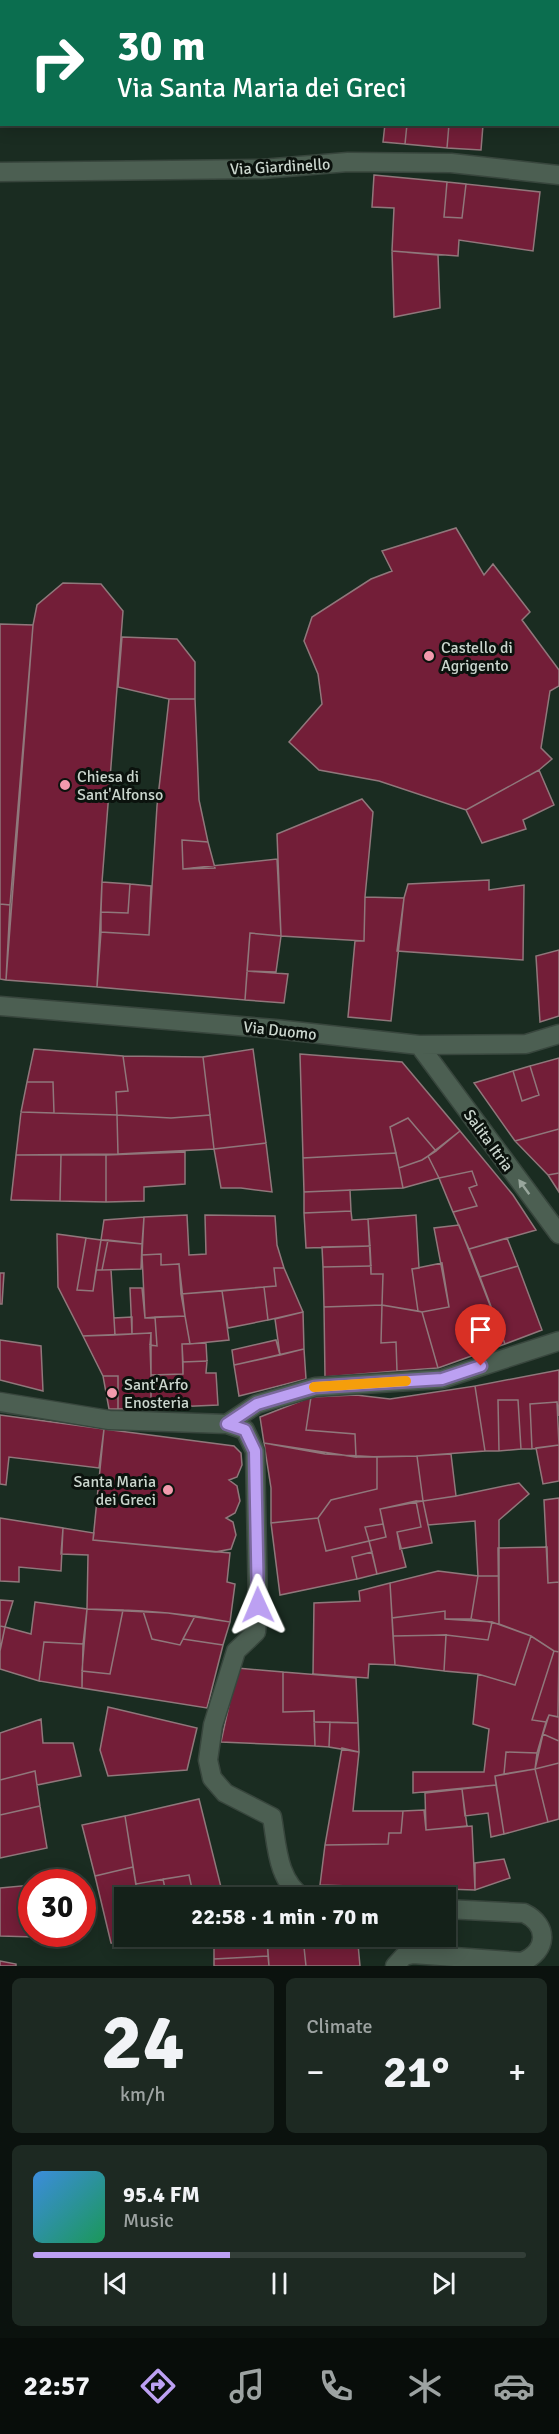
<!DOCTYPE html>
<meta charset="utf-8">
<style>
body{margin:0;font-family:Signika,sans-serif;background:#1d2922;color:#f1f3f6;height:100vh;display:flex;flex-direction:column;font-size:22px;white-space:nowrap}
*{box-sizing:border-box;margin:0}
p{font-size:20px;color:#9da3a2}
.icon{flex:none;width:33px;height:33px;fill:none;stroke:currentColor;stroke-width:2;stroke-linecap:round;stroke-linejoin:round}
.map{position:relative;height:1966px;overflow:hidden}
.sheet{display:flex;flex-direction:column;gap:12px;padding:12px;background:#0b120e;flex:1}
.sheet>*{flex:none}
.guide{position:absolute;left:0px;top:0px;width:560px;height:126px;box-shadow:0 3px 15px #0003,0 0 0 2px #333e38;background:#0b6e4f;color:#fff;overflow:hidden}
.speed{position:absolute;left:18px;top:1869px;display:flex;gap:12px;font-size:30px;font-weight:700;text-align:center}
.speed>*{display:grid;place-content:center;width:78px;height:78px;border-radius:50%;background:#142119;box-shadow:0 3px 15px #0003,0 0 0 2px #333e38;line-height:1}
.speed .limit{border:9px solid #d22;background:#fff;color:#111}
.pin{position:absolute;display:grid;place-items:center;width:51px;height:51px;color:#fff;margin:-62px -26px;border-radius:50% 50% 50% 0;rotate:-45deg;box-shadow:0 0 6px #0007}
.pin .icon{rotate:45deg}
.me{position:absolute;width:66px;margin:-33px;rotate:359deg;stroke-linejoin:round;filter:drop-shadow(0 0 4px #0008)}
.turn{display:flex;align-items:center;gap:21px;height:126px;padding:0 18px;font-size:27px}
.turn .icon{width:78px;height:78px;stroke-width:2.5}
.turn b{display:block;font-size:42px;line-height:51px}
.big{font-size:45px;font-weight:700;line-height:1.1}
.sheet .widget{flex:1;display:flex;flex-direction:column;justify-content:center;gap:9px;min-width:0;padding:0 21px;border-radius:9px;background:#1d2922}
.sheet .dial{align-items:center;gap:0}
.dial b{font-size:78px;line-height:1}
.song{display:flex;align-items:center;gap:18px}
.cover{width:72px;height:72px;border-radius:9px;background:linear-gradient(135deg,hsl(210 70% 55%),hsl(150 70% 35%))}
.played{height:6px;border-radius:3px;background:linear-gradient(90deg,#bca0f2 40%,#333e38 40%)}
.keys{display:flex;justify-content:space-around;direction:ltr}
.heat{display:flex;justify-content:space-between;align-items:center;font-size:33px;direction:ltr}
.sheet .tiles{flex:1;display:grid;gap:12px;grid-template-columns:1fr 1fr}
.widget:last-child{grid-column:span 2}
.trip{position:absolute;left:114px;top:1887px;width:342px;height:60px;border-radius:0px;background:#142119;box-shadow:0 3px 15px #0003,0 0 0 2px #333e38;font-weight:700;line-height:60px;text-align:center}
.menu{display:flex;height:96px;justify-content:space-around;align-items:center;background:#080d0a;color:#9da3a2}
.menu .icon{width:42px;height:42px}
.menu .selected{color:#bca0f2}
.menu b{font-size:27px;color:#f1f3f6}
.map>svg:first-child{display:block}
.building{fill:#731e38;stroke:#90777b;stroke-width:1.5}
.lines{fill:none;stroke-linecap:round;stroke-linejoin:round}
.minor-casing{stroke:#38463d;stroke-width:21}
.minor{stroke:#4c5f52;stroke-width:18}
.oneway{fill:#98a69c}
.route-casing{stroke:#7a689d;stroke-width:15}
.route{stroke:#bca0f2;stroke-width:10}
.slow{stroke:#f59e0b;stroke-width:10}
.poi-dot{fill:#f29aad;stroke:#0b120d;stroke-width:2}
.labels{text-anchor:middle;stroke-width:6;stroke-linejoin:round;paint-order:stroke}
.street-label{font-size:16px;fill:#cbd6ce;stroke:#0b120d}
.poi-label{font-size:16px;fill:#cbd6ce;stroke:#0b120d;text-anchor:start}
</style>
<div class="map">
<svg width="559" height="1966" viewBox="0 0 559 1966">
<rect width="100%" height="100%" fill="#1a2c21"/>
<path class="building" d="M 222,0 L 322,0 L 322,2 L 222,2 Z
M 385,124 L 407,124 L 405,144 L 383,142 Z
M 407,124 L 449,124 L 447,148 L 405,144 Z
M 449,124 L 498,124 L 498,126 L 483,125 L 481,150 L 447,148 Z
M 374,175 L 447,182 L 444,217 L 462,218 L 466,184 L 540,192 L 533,251 L 459,240 L 458,256 L 392,251 L 394,208 L 372,207 Z
M 447,182 L 466,184 L 462,218 L 444,217 Z
M 392,251 L 438,255 L 440,308 L 394,317 Z
M 456,528 L 484,575 L 493,564 L 530,612 L 522,620 L 559,670 L 559,686 L 550,691 L 541,748 L 552,759 L 539,770 L 466,810 L 379,781 L 319,770 L 289,742 L 322,704 L 318,674 L 304,641 L 312,617 L 371,579 L 392,571 L 382,551 Z
M 63,583 L 101,584 L 123,611 L 102,882 L 97,987 L 6,980 L 33,625 L 37,605 Z
M 0,624 L 33,625 L 10,905 L 0,904 Z
M 122,637 L 177,639 L 195,662 L 195,699 L 169,699 L 118,687 Z
M 169,699 L 195,699 L 199,800 L 208,842 L 182,840 L 183,869 L 277,859 L 281,936 L 250,933 L 245,1000 L 97,987 L 101,932 L 149,935 L 157,806 Z
M 539,770 L 554,805 L 523,820 L 526,829 L 482,843 L 466,810 Z
M 362,799 L 373,812 L 365,897 L 364,941 L 281,936 L 277,834 Z
M 182,840 L 208,842 L 215,868 L 183,869 Z
M 489,880 L 489,890 L 524,885 L 523,960 L 397,951 L 404,898 L 408,884 Z
M 102,882 L 130,884 L 128,913 L 101,912 Z
M 130,884 L 151,886 L 149,935 L 101,932 L 101,912 L 128,913 Z
M 365,897 L 404,898 L 391,1021 L 348,1017 L 355,941 L 364,941 Z
M 0,904 L 10,905 L 6,980 L 0,979 Z
M 250,933 L 281,936 L 276,972 L 247,971 Z
M 559,950 L 559,1016 L 540,1022 L 536,956 Z
M 247,971 L 288,974 L 284,1003 L 245,1000 Z
M 34,1049 L 123,1056 L 128,1091 L 116,1092 L 117,1115 L 54,1113 L 53,1082 L 27,1082 Z
M 253,1049 L 266,1143 L 214,1149 L 203,1057 Z
M 300,1054 L 402,1062 L 460,1131 L 436,1151 L 408,1118 L 390,1127 L 396,1153 L 303,1158 Z
M 123,1056 L 203,1057 L 210,1115 L 171,1118 L 117,1115 L 116,1092 L 128,1091 Z
M 559,1058 L 559,1129 L 515,1141 L 474,1083 L 513,1071 L 522,1101 L 539,1095 L 530,1066 Z
M 530,1066 L 539,1095 L 522,1101 L 513,1071 Z
M 27,1082 L 53,1082 L 54,1113 L 21,1112 Z
M 21,1112 L 117,1115 L 118,1154 L 16,1155 Z
M 117,1115 L 171,1118 L 210,1115 L 214,1149 L 118,1154 Z
M 408,1118 L 436,1151 L 422,1160 L 399,1168 L 390,1127 Z
M 559,1129 L 559,1173 L 548,1175 L 515,1141 Z
M 460,1131 L 513,1195 L 536,1230 L 469,1249 L 453,1212 L 477,1206 L 469,1188 L 477,1185 L 472,1171 L 439,1178 L 428,1156 Z
M 266,1143 L 272,1192 L 241,1188 L 221,1188 L 214,1149 Z
M 185,1152 L 185,1184 L 144,1187 L 144,1201 L 106,1202 L 106,1155 Z
M 396,1153 L 403,1188 L 304,1192 L 303,1158 Z
M 16,1155 L 61,1155 L 60,1201 L 11,1200 Z
M 61,1155 L 106,1155 L 106,1202 L 60,1201 Z
M 428,1156 L 439,1178 L 403,1188 L 399,1168 L 422,1160 Z
M 472,1171 L 477,1185 L 469,1188 L 477,1206 L 453,1212 L 439,1178 Z
M 559,1173 L 559,1192 L 548,1175 Z
M 350,1190 L 351,1211 L 304,1213 L 304,1192 Z
M 351,1211 L 352,1220 L 368,1219 L 370,1246 L 306,1248 L 304,1213 Z
M 187,1215 L 189,1255 L 206,1254 L 205,1215 L 275,1216 L 277,1245 L 284,1268 L 274,1268 L 276,1286 L 181,1294 L 179,1264 L 161,1265 L 161,1254 L 142,1255 L 144,1217 Z
M 416,1215 L 419,1268 L 412,1269 L 418,1311 L 382,1305 L 383,1274 L 371,1274 L 368,1219 Z
M 144,1217 L 142,1244 L 101,1240 L 104,1220 Z
M 459,1225 L 505,1344 L 438,1368 L 422,1312 L 449,1307 L 434,1228 Z
M 57,1234 L 86,1238 L 77,1290 L 93,1291 L 96,1270 L 111,1270 L 115,1335 L 83,1336 L 58,1287 Z
M 86,1238 L 101,1240 L 93,1291 L 77,1290 Z
M 507,1238 L 518,1266 L 480,1277 L 469,1249 Z
M 101,1240 L 108,1240 L 102,1270 L 96,1270 Z
M 108,1240 L 142,1244 L 141,1269 L 102,1270 Z
M 370,1246 L 371,1266 L 323,1267 L 322,1247 Z
M 161,1254 L 161,1265 L 179,1264 L 185,1316 L 145,1318 L 142,1255 Z
M 442,1263 L 449,1307 L 422,1312 L 418,1311 L 412,1269 Z
M 371,1266 L 371,1274 L 383,1274 L 382,1305 L 324,1307 L 323,1267 Z
M 518,1266 L 542,1330 L 505,1344 L 480,1277 Z
M 274,1268 L 284,1268 L 303,1312 L 268,1320 L 264,1287 L 276,1286 Z
M 0,1273 L 4,1273 L 2,1304 L 0,1304 Z
M 264,1287 L 268,1320 L 228,1328 L 222,1291 Z
M 130,1288 L 142,1288 L 145,1318 L 155,1317 L 157,1346 L 150,1345 L 151,1333 L 132,1334 Z
M 222,1291 L 229,1340 L 190,1344 L 181,1294 Z
M 382,1305 L 422,1312 L 438,1368 L 397,1371 L 396,1342 L 381,1343 Z
M 382,1305 L 381,1343 L 396,1342 L 397,1371 L 325,1377 L 324,1307 Z
M 303,1312 L 304,1349 L 280,1355 L 275,1319 Z
M 185,1316 L 190,1344 L 182,1344 L 183,1374 L 151,1375 L 150,1345 L 157,1346 L 155,1317 Z
M 132,1317 L 132,1334 L 115,1335 L 114,1318 Z
M 151,1333 L 151,1408 L 118,1409 L 118,1376 L 103,1376 L 83,1336 Z
M 0,1340 L 41,1346 L 43,1391 L 0,1380 Z
M 276,1340 L 280,1355 L 234,1365 L 232,1350 Z
M 206,1343 L 207,1361 L 183,1362 L 182,1344 Z
M 304,1349 L 306,1379 L 239,1396 L 234,1365 Z
M 207,1361 L 206,1373 L 216,1373 L 218,1405 L 151,1408 L 151,1375 L 183,1374 L 183,1362 Z
M 559,1370 L 559,1416 L 557,1402 L 530,1404 L 532,1449 L 521,1449 L 518,1400 L 498,1400 L 499,1451 L 485,1451 L 475,1386 Z
M 103,1376 L 118,1376 L 118,1409 L 109,1409 Z
M 475,1386 L 485,1451 L 417,1456 L 356,1457 L 355,1434 L 306,1430 L 311,1397 L 356,1395 L 390,1399 Z
M 311,1397 L 306,1430 L 355,1434 L 356,1457 L 264,1443 L 260,1417 Z
M 498,1400 L 518,1400 L 521,1449 L 499,1451 Z
M 557,1402 L 559,1445 L 532,1449 L 530,1404 Z
M 0,1415 L 104,1429 L 99,1468 L 9,1457 L 6,1485 L 0,1484 Z
M 104,1429 L 234,1446 L 241,1453 L 242,1465 L 237,1477 L 229,1480 L 237,1486 L 240,1501 L 235,1513 L 226,1518 L 233,1522 L 236,1535 L 231,1549 L 215,1552 L 93,1540 Z
M 264,1443 L 325,1454 L 377,1457 L 377,1489 L 331,1500 L 318,1518 L 271,1523 L 271,1488 Z
M 559,1445 L 559,1481 L 543,1484 L 536,1448 Z
M 451,1454 L 456,1496 L 423,1501 L 417,1456 Z
M 417,1456 L 423,1501 L 380,1509 L 383,1524 L 365,1527 L 369,1541 L 326,1551 L 318,1518 L 331,1500 L 377,1489 L 377,1457 Z
M 519,1483 L 529,1494 L 499,1520 L 499,1576 L 478,1576 L 475,1521 L 428,1525 L 423,1501 L 456,1496 Z
M 559,1498 L 559,1582 L 548,1583 L 544,1500 Z
M 416,1501 L 423,1501 L 432,1543 L 400,1549 L 397,1532 L 421,1527 Z
M 416,1501 L 421,1527 L 397,1532 L 406,1567 L 377,1574 L 369,1541 L 386,1537 L 380,1509 Z
M 0,1518 L 63,1528 L 61,1571 L 19,1567 L 19,1582 L 0,1581 Z
M 318,1518 L 326,1551 L 369,1541 L 372,1552 L 352,1557 L 357,1579 L 280,1595 L 271,1523 Z
M 383,1524 L 386,1537 L 369,1541 L 365,1527 Z
M 63,1528 L 94,1533 L 93,1540 L 230,1553 L 227,1582 L 235,1584 L 230,1622 L 168,1613 L 87,1609 L 88,1555 L 61,1554 Z
M 547,1547 L 548,1583 L 559,1582 L 559,1652 L 554,1651 L 531,1636 L 499,1624 L 498,1548 Z
M 372,1552 L 377,1574 L 357,1579 L 352,1557 Z
M 438,1571 L 478,1576 L 471,1619 L 445,1619 L 445,1611 L 392,1618 L 390,1583 Z
M 478,1576 L 499,1576 L 499,1624 L 471,1619 Z
M 390,1583 L 395,1665 L 369,1664 L 368,1678 L 313,1674 L 314,1603 L 360,1601 L 359,1591 Z
M 0,1600 L 13,1601 L 5,1627 L 0,1626 Z
M 35,1602 L 87,1609 L 83,1644 L 44,1642 L 39,1681 L 0,1669 L 0,1651 L 5,1627 L 31,1634 Z
M 87,1609 L 123,1610 L 110,1674 L 82,1671 Z
M 123,1610 L 143,1611 L 152,1639 L 180,1645 L 183,1639 L 223,1645 L 207,1708 L 82,1688 L 82,1671 L 110,1674 Z
M 143,1611 L 168,1613 L 195,1616 L 180,1645 L 152,1639 Z
M 445,1611 L 445,1619 L 492,1622 L 488,1640 L 446,1635 L 393,1636 L 392,1618 Z
M 195,1616 L 230,1622 L 223,1645 L 183,1639 Z
M 492,1622 L 531,1636 L 515,1685 L 478,1674 L 444,1671 L 446,1635 L 488,1640 Z
M 0,1626 L 5,1627 L 0,1651 Z
M 446,1635 L 444,1671 L 395,1665 L 393,1636 Z
M 531,1636 L 554,1651 L 532,1720 L 546,1722 L 537,1753 L 506,1752 L 504,1774 L 495,1776 L 496,1785 L 413,1793 L 413,1772 L 484,1772 L 489,1729 L 473,1724 L 478,1674 L 515,1685 Z
M 44,1642 L 83,1644 L 82,1688 L 39,1681 Z
M 554,1651 L 559,1652 L 558,1717 L 549,1715 L 546,1722 L 532,1720 Z
M 237,1668 L 283,1672 L 283,1712 L 314,1711 L 315,1746 L 221,1742 Z
M 283,1672 L 356,1678 L 358,1723 L 314,1722 L 314,1711 L 283,1712 Z
M 108,1707 L 197,1728 L 187,1770 L 108,1776 L 100,1750 Z
M 549,1715 L 559,1717 L 559,1741 L 543,1734 Z
M 41,1719 L 43,1743 L 73,1743 L 81,1776 L 37,1785 L 35,1771 L 0,1780 L 0,1733 Z
M 314,1722 L 330,1722 L 329,1747 L 315,1746 Z
M 330,1722 L 358,1723 L 359,1752 L 329,1747 Z
M 543,1734 L 559,1741 L 559,1763 L 535,1769 Z
M 342,1748 L 359,1752 L 353,1811 L 403,1811 L 401,1833 L 389,1833 L 388,1844 L 325,1845 Z
M 506,1752 L 537,1753 L 535,1769 L 504,1774 Z
M 559,1763 L 559,1819 L 548,1822 L 535,1769 Z
M 535,1769 L 548,1822 L 504,1834 L 495,1776 Z
M 35,1771 L 40,1806 L 0,1815 L 0,1780 Z
M 496,1785 L 504,1834 L 491,1837 L 488,1813 L 465,1816 L 462,1789 Z
M 462,1789 L 467,1826 L 426,1830 L 425,1793 Z
M 199,1799 L 223,1895 L 194,1898 L 189,1875 L 136,1884 L 125,1816 Z
M 40,1806 L 47,1848 L 0,1858 L 0,1815 Z
M 424,1810 L 426,1830 L 472,1826 L 475,1890 L 320,1885 L 325,1845 L 388,1844 L 389,1833 L 401,1833 L 403,1811 Z
M 125,1816 L 133,1867 L 95,1876 L 82,1825 Z
M 504,1859 L 510,1878 L 475,1890 L 475,1863 Z
M 133,1867 L 138,1898 L 124,1898 L 124,1936 L 143,1936 L 145,1945 L 111,1943 L 95,1876 Z
M 189,1875 L 194,1898 L 167,1898 L 163,1879 Z
M 163,1879 L 167,1898 L 138,1898 L 136,1884 Z
M 32,1885 L 32,1934 L 70,1934 L 70,1938 L 0,1936 L 0,1888 Z
M 264,1894 L 264,1898 L 208,1896 L 223,1895 Z
M 143,1936 L 174,1936 L 175,1947 L 145,1945 Z
M 174,1936 L 188,1936 L 189,1947 L 175,1947 Z
M 214,1936 L 267,1936 L 268,1956 L 214,1959 Z
M 267,1936 L 358,1936 L 358,1944 L 304,1947 L 306,1966 L 269,1966 Z
M 358,1944 L 360,1966 L 306,1966 L 304,1947 Z
M 268,1956 L 269,1966 L 214,1966 L 214,1959 Z
M 0,1961 L 16,1964 L 16,1966 L 0,1966 Z"/>
<g class="lines">
<g class="minor-casing">
<path id="minor" d="M 0,172 L 262,169 L 348,162 L 451,163 L 559,175
M 0,1006 L 275,1029 L 419,1045 L 526,1044 L 559,1034
M 419,1045 L 559,1234
M 0,1402 L 109,1420 L 227,1424 L 257,1404 L 315,1387 L 442,1379 L 559,1341
M 227,1424 L 245,1430 L 255,1451 L 258,1605 L 256,1632 L 236,1651 L 213,1725 L 208,1760 L 212,1778 L 225,1793 L 272,1817 C 277,1845 277,1881 304,1898
M 395,1966 L 404,1956 L 413,1954 L 522,1962 C 548,1951 549,1925 524,1913 L 446,1909"/>
</g>
<use href="#minor" class="minor"/>
</g>
<defs><path id="oneway-solid" d="M-6-.8H1V-3.2L6.5 0L1 3.2V.8H-6Z" transform="scale(1.5)"/></defs>
<use class="oneway" href="#oneway-solid" transform="translate(524 1187) rotate(-126)"/>
<g class="lines">
<g class="route-casing">
<path id="route" d="M 258,1605 L 255,1451 L 245,1430 L 227,1424 L 257,1404 L 315,1387 L 442,1379 L 481,1366"/>
</g>
<use href="#route" class="route"/>
<path class="slow" d="M 314,1387 L 406,1381"/>
</g>
<g class="poi-dot">
<circle cx="429" cy="656" r="6"/>
<circle cx="65" cy="785" r="6"/>
<circle cx="112" cy="1393" r="6"/>
<circle cx="168" cy="1490" r="6"/>
</g>
<g class="labels">
<g class="street-label">
<text transform="translate(280 166) rotate(-3)" y="6">Via Giardinello</text>
<text transform="translate(280 1030) rotate(6)" y="6">Via Duomo</text>
<text transform="translate(489 1140) rotate(54)" y="6">Salita Itria</text>
</g>
<g class="poi-label">
<text x="441" y="653">Castello di<tspan x="441" dy="18">Agrigento</tspan></text>
<text x="77" y="782">Chiesa di<tspan x="77" dy="18">Sant'Alfonso</tspan></text>
<text x="124" y="1390">Sant'Arfo<tspan x="124" dy="18">Enosteria</tspan></text>
<text x="156" y="1487" text-anchor="end">Santa Maria<tspan x="156" dy="18">dei Greci</tspan></text>
</g>
</g>
</svg>
<div class="speed"><div class="limit">30</div></div>
<div class="pin" style="left:481px;top:1366px;background:#d93025"><svg class="icon" aria-label="arrive" viewBox="0 0 24 24"><path d="M6 21V4h12l-3 4 3 4H6"/></svg></div>
<svg class="me" style="left:258px;top:1605px" viewBox="-20 -20 40 40"><path d="M0-17L14 15 0 8-14 15z" fill="#bca0f2" stroke="#fff" stroke-width="4"/></svg>
<div class="trip">22:58 · 1 min · 70 m</div>
<div class="guide">
<div class="turn"><svg class="icon" aria-label="right" viewBox="0 0 24 24"><path d="M7 20v-9h11M14 6l5 5-5 5"/></svg><div><b>30 m</b>Via Santa Maria dei Greci</div></div>
</div>
</div>
<section class="sheet">
<div class="tiles">
<div class="widget dial"><b>24</b><p>km/h</p></div>
<div class="widget"><p>Climate</p>
<div class="heat"><a>−</a><b class="big">21°</b><a>+</a></div>
</div>
<div class="widget">
<div class="song"><i class="cover"></i><div><b>95.4 FM</b><p>Music</p></div></div>
<div class="played"></div>
<div class="keys"><svg class="icon" aria-label="previous" viewBox="0 0 24 24"><path d="M18 5L8 12l10 7zM5 5v14"/></svg><svg class="icon" aria-label="pause" viewBox="0 0 24 24"><path d="M8 5v14M16 5v14"/></svg><svg class="icon" aria-label="next" viewBox="0 0 24 24"><path d="M6 5l10 7-10 7zM19 5v14"/></svg></div>
</div>
</div>
</section>
<nav class="menu">
<b>22:57</b>
<svg class="icon selected" aria-label="directions" viewBox="0 0 24 24"><path d="M12 3l9 9-9 9-9-9zM9 14v-3h6M13 9l2 2-2 2"/></svg>
<svg class="icon" aria-label="music" viewBox="0 0 24 24"><path d="M9 18V5l10-2v13"/><circle cx="6" cy="18" r="3"/><circle cx="16" cy="16" r="3"/></svg>
<svg class="icon" aria-label="phone" viewBox="0 0 24 24"><path d="M5 4h4l2 5-3 2q2 4 5 5l2-3 5 2v4C11 20 4 13 5 4z"/></svg>
<svg class="icon" aria-label="climate" viewBox="0 0 24 24"><path d="M12 3v18M4 7l16 10M4 17L20 7"/></svg>
<svg class="icon" aria-label="car" viewBox="0 0 24 24"><path d="M5 17H2v-5l4-1 3-4h7l3 4 3 1v5h-3M9 17h6M6 11h13"/><circle cx="7" cy="17" r="2"/><circle cx="17" cy="17" r="2"/></svg>
</nav>
